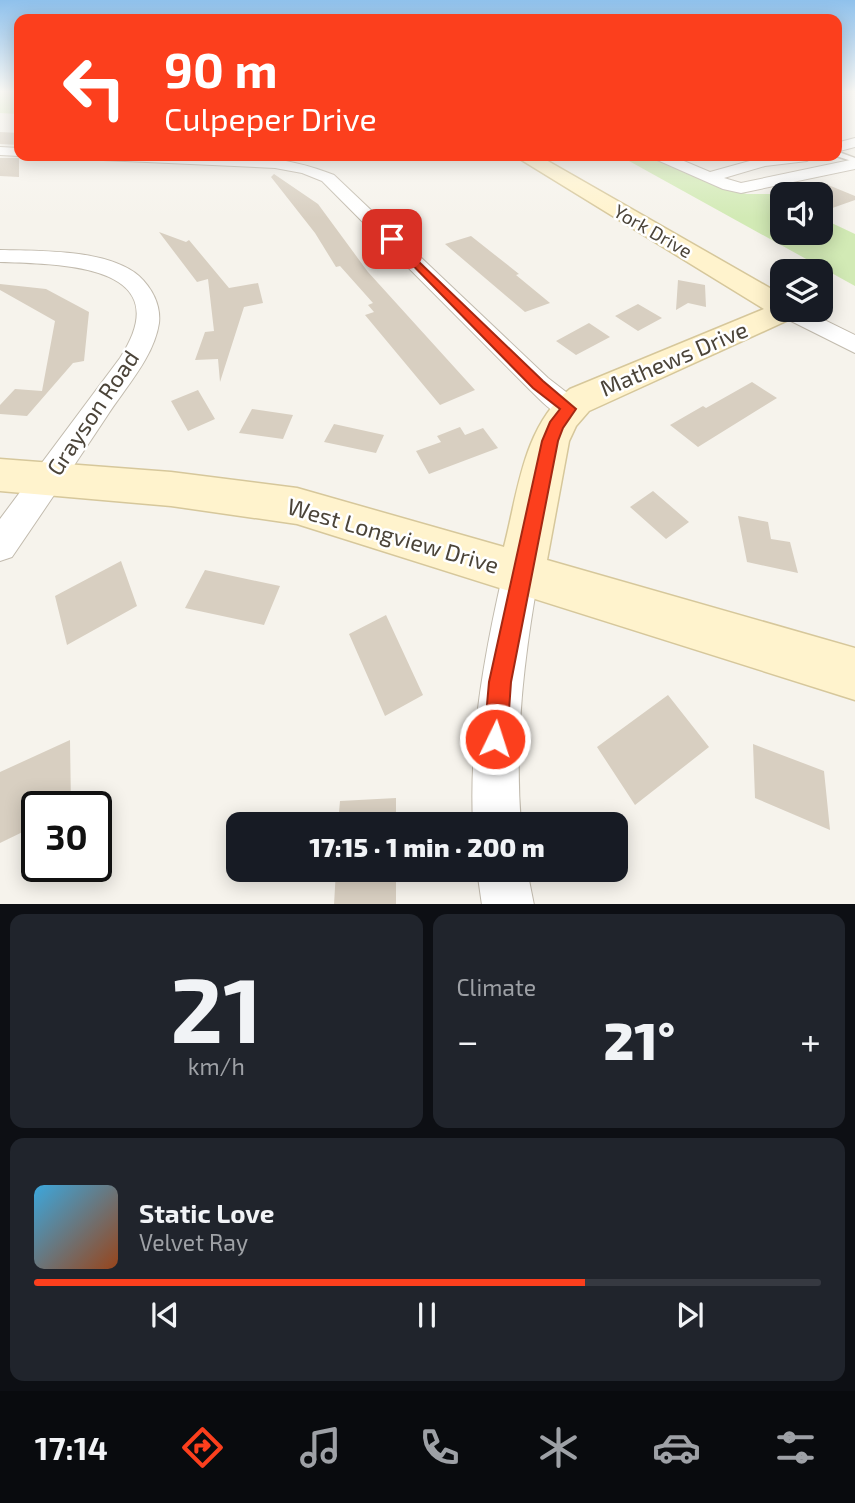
<!DOCTYPE html>
<meta charset="utf-8">
<style>
body{margin:0;font-family:"Exo 2",sans-serif;background:#20242c;color:#f1f3f6;height:100vh;display:flex;flex-direction:column;font-size:26px;white-space:nowrap}
*{box-sizing:border-box;margin:0}
p{font-size:23px;color:#9ea1a6}
.icon{flex:none;width:38px;height:38px;fill:none;stroke:currentColor;stroke-width:2;stroke-linecap:round;stroke-linejoin:round}
.map{position:relative;height:904px;overflow:hidden}
.sheet{display:flex;flex-direction:column;gap:10px;padding:10px;background:#0d0f14;flex:1}
.sheet>*{flex:none}
.hud{position:absolute;left:14px;top:14px;width:828px;height:147px;border-radius:14px;box-shadow:0 4px 18px #0003;background:#fc3f1d;color:#fff;overflow:hidden}
.tools{position:absolute;left:770px;top:182px;display:grid;gap:14px}
.tools a{display:grid;place-items:center;width:63px;height:63px;border-radius:14px;background:#171b24;box-shadow:0 4px 18px #0003;font-size:35px}
.speed{position:absolute;left:21px;top:791px;display:flex;gap:14px;font-size:35px;font-weight:700;text-align:center}
.speed>*{display:grid;place-content:center;width:91px;height:91px;border-radius:50%;background:#171b24;box-shadow:0 4px 18px #0003;line-height:1}
.speed .limit{border:4px solid #111;border-radius:10px;background:#fff;color:#111}
.pin{position:absolute;display:grid;place-items:center;width:60px;height:60px;color:#fff;margin:-30px;border-radius:14px;box-shadow:0 4px 10px #0006}
.me{position:absolute;width:77px;margin:-38px;rotate:4deg;stroke-linejoin:round;filter:drop-shadow(0 0 5px #0008)}
.turn{display:flex;align-items:center;gap:24px;height:147px;padding:0 35px;font-size:32px}
.turn .icon{width:91px;height:91px;stroke-width:2.5}
.turn b{display:block;font-size:49px;line-height:60px}
.big{font-size:52px;font-weight:800;line-height:1.1}
.sheet .card{flex:1;display:flex;flex-direction:column;justify-content:center;gap:10px;min-width:0;padding:0 24px;border-radius:14px;background:#20242c}
.sheet .dial{align-items:center;gap:0}
.dial b{font-size:91px;line-height:1}
.song{display:flex;align-items:center;gap:21px}
.cover{width:84px;height:84px;border-radius:10px;background:linear-gradient(135deg,hsl(200 70% 55%),hsl(20 70% 35%))}
.played{height:7px;border-radius:4px;background:linear-gradient(90deg,#fc3f1d 70%,#363941 70%)}
.keys{display:flex;justify-content:space-around;direction:ltr}
.heat{display:flex;justify-content:space-between;align-items:center;font-size:38px;direction:ltr}
.sheet .tiles{flex:1;display:grid;gap:10px;grid-template-columns:1fr 1fr}
.card:last-child{grid-column:span 2}
.trip{position:absolute;left:226px;top:812px;width:402px;height:70px;border-radius:14px;background:#171b24;box-shadow:0 4px 18px #0003;font-weight:800;line-height:70px;text-align:center}
.tab-bar{display:flex;height:112px;justify-content:space-around;align-items:center;background:#090b0e;color:#9ea1a6}
.tab-bar .icon{width:49px;height:49px}
.tab-bar .on{color:#fc3f1d}
.tab-bar b{font-size:32px;color:#f1f3f6}
.map>svg:first-child{display:block}
.green{fill:#d2eab5}
.building{fill:#d8cfc1}
.lines{fill:none;stroke-linecap:round;stroke-linejoin:round}
.lane-casing{stroke:#c2bbae;stroke-width:3}
.street-casing{stroke:#c2bbae;stroke-width:2}
.secondary-casing{stroke:#d6c79b;stroke-width:3}
.lane{fill:#fff;fill-rule:evenodd}
.street{fill:#fff;fill-rule:evenodd}
.secondary{fill:#fff3cd;fill-rule:evenodd}
.route{fill:#fc3f1d;stroke:#a42913;stroke-width:2}
.labels{text-anchor:middle;stroke-width:5;stroke-linejoin:round;paint-order:stroke}
.far-street-label{font-size:19px;fill:#4b4439;stroke:#fff}
.street-label{font-size:23px;fill:#4b4439;stroke:#fff}
</style>
<div class="map">
<svg width="855" height="905" viewBox="0 0 855 905">
<rect width="100%" height="100%" fill="#f6f3ec"/>
<path class="green" d="M 0,91 L 19,91 L 19,114 L 0,113 Z
M 620,156 L 652,156 L 721,187 L 747,194 L 772,194 L 782,199 L 782,233 L 821,233 L 821,218 L 855,234 L 855,286 Z"/>
<path class="building" d="M 0,132 L 19,133 L 19,145 L 0,144 Z
M 0,158 L 19,158 L 19,177 L 0,176 Z
M 274,174 L 318,204 L 368,272 L 475,390 L 440,405 L 365,315 L 374,312 L 368,305 L 373,303 L 340,266 L 336,267 L 315,233 L 271,177 Z
M 821,182 L 855,196 L 855,200 L 821,212 Z
M 159,232 L 186,242 L 189,240 L 229,288 L 258,283 L 263,303 L 244,307 L 220,382 L 218,359 L 195,360 L 205,332 L 214,331 L 208,279 L 197,282 Z
M 471,236 L 519,274 L 516,275 L 550,303 L 525,312 L 445,244 Z
M 678,280 L 705,285 L 706,307 L 688,303 L 676,310 Z
M 0,284 L 46,289 L 89,312 L 84,361 L 73,363 L 27,416 L 0,414 L 0,405 L 15,389 L 42,391 L 55,321 L 0,290 Z
M 638,304 L 662,318 L 638,331 L 615,316 Z
M 589,323 L 610,337 L 576,355 L 556,341 Z
M 752,382 L 777,398 L 698,447 L 670,425 L 703,406 L 706,408 Z
M 198,390 L 215,419 L 188,431 L 171,401 Z
M 252,409 L 293,415 L 283,439 L 239,433 Z
M 334,424 L 384,435 L 376,453 L 324,442 Z
M 460,427 L 465,435 L 483,428 L 498,448 L 429,474 L 416,451 L 441,442 L 437,436 Z
M 653,491 L 689,522 L 666,539 L 630,507 Z
M 738,516 L 768,522 L 771,539 L 790,542 L 798,573 L 747,562 Z
M 121,561 L 137,606 L 67,645 L 55,596 Z
M 205,570 L 280,586 L 264,625 L 185,608 Z
M 386,615 L 423,695 L 385,716 L 349,634 Z
M 668,695 L 709,747 L 635,805 L 597,747 Z
M 70,740 L 71,807 L 37,807 L 37,825 L 0,843 L 0,772 Z
M 753,744 L 824,771 L 830,830 L 755,798 Z
M 396,798 L 396,824 L 338,824 L 340,801 Z
M 336,870 L 396,870 L 396,905 L 334,905 Z"/>
<g class="lines">
<g class="lane-casing">
<path id="lane" d="M 836,151 L 855,158 L 855,162 L 836,156 Z"/>
</g>
<g class="street-casing">
<path id="street" d="M 855,138 L 855,147 L 836,152 L 836,143 Z
M 0,147 L 19,148 L 19,156 L 22,156 L 19,156 L 0,155 Z
M 96,156 C 173,156 261,145 334,175 L 548,378 L 579,402 L 583,409 L 579,416 C 558,422 544,403 530,390 L 322,181 L 302,173 L 275,168 L 103,160 Z
M 653,156 L 672,156 L 710,172 L 764,157 L 814,157 L 807,161 L 765,166 L 724,178 L 741,183 L 855,159 L 855,169 L 741,193 L 723,189 L 655,159 Z
M 0,250 C 39,251 108,249 139,276 C 152,288 161,305 159,323 C 154,357 125,388 107,416 C 76,463 44,510 12,557 L 0,561 L 0,519 L 120,358 C 181,264 60,264 0,262 Z
M 782,304 L 782,310 L 804,310 L 855,335 L 855,353 L 779,315 L 776,310 Z
M 521,556 L 534,561 L 539,573 C 524,657 514,739 521,824 L 473,824 C 469,739 484,656 503,573 L 508,561 Z
M 477,870 L 527,870 L 534,905 L 482,905 Z"/>
</g>
<g class="secondary-casing">
<path id="secondary" d="M 515,156 L 539,156 L 782,295 L 782,310 L 802,310 L 797,316 L 589,411 L 576,426 L 569,441 L 547,560 L 855,648 L 855,700 L 297,524 L 171,506 L 0,491 L 0,459 L 171,472 L 297,488 L 504,547 C 518,493 523,426 570,389 L 764,309 Z"/>
</g>
<use href="#lane" class="lane"/>
<use href="#street" class="street"/>
<use href="#secondary" class="secondary"/>
</g>
<linearGradient id="sky" x2="0" y2="1"><stop stop-color="#8fc1ec"/><stop offset="0.42" stop-color="#fbfaf6"/><stop offset="1" stop-color="#fbfaf6" stop-opacity="0"/></linearGradient>
<rect width="855" height="218" fill="url(#sky)"/>
<path class="route" d="M 392,236 L 543,381 L 576,409 L 563,428 L 558,441 L 511,682 L 507,739 L 504,748 L 495,751 L 487,748 L 484,739 L 489,682 L 542,441 L 550,422 L 560,409 L 533,388 L 389,241 L 387,239 Z"/>
<g class="labels">
<g class="far-street-label">
<text transform="translate(653 231) rotate(30)" y="7">York Drive</text>
</g>
<g class="street-label">
<text transform="translate(674 359) rotate(-23)" y="8">Mathews Drive</text>
<text transform="translate(93 413) rotate(-56)" y="8">Grayson Road</text>
<text transform="translate(393 536) rotate(16)" y="8">West Longview Drive</text>
</g>
</g>
</svg>
<div class="tools">
<a><svg class="icon" aria-label="sound" viewBox="0 0 24 24"><path d="M4 9h4l5-4v14l-5-4H4zM17 9q2 3 0 6"/></svg></a>
<a><svg class="icon" aria-label="layers" viewBox="0 0 24 24"><path d="M12 4l9 5-9 5-9-5zM3 14l9 5 9-5"/></svg></a>
</div>
<div class="speed"><div class="limit">30</div></div>
<div class="pin" style="left:392px;top:239px;background:#d93025"><svg class="icon" aria-label="arrive" viewBox="0 0 24 24"><path d="M6 21V4h12l-3 4 3 4H6"/></svg></div>
<svg class="me" style="left:495px;top:739px" viewBox="-20 -20 40 40"><circle r="17" fill="#fc3f1d" stroke="#fff" stroke-width="3"/><path d="M0-11L8 9 0 5-8 9z" fill="#fff"/></svg>
<div class="trip">17:15 · 1 min · 200 m</div>
<div class="hud">
<div class="turn"><svg class="icon" aria-label="left" viewBox="0 0 24 24"><path d="M17 20v-9H6M10 6l-5 5 5 5"/></svg><div><b>90 m</b>Culpeper Drive</div></div>
</div>
</div>
<section class="sheet">
<div class="tiles">
<div class="card dial"><b>21</b><p>km/h</p></div>
<div class="card"><p>Climate</p>
<div class="heat"><a>−</a><b class="big">21°</b><a>+</a></div>
</div>
<div class="card">
<div class="song"><i class="cover"></i><div><b>Static Love</b><p>Velvet Ray</p></div></div>
<div class="played"></div>
<div class="keys"><svg class="icon" aria-label="previous" viewBox="0 0 24 24"><path d="M18 5L8 12l10 7zM5 5v14"/></svg><svg class="icon" aria-label="pause" viewBox="0 0 24 24"><path d="M8 5v14M16 5v14"/></svg><svg class="icon" aria-label="next" viewBox="0 0 24 24"><path d="M6 5l10 7-10 7zM19 5v14"/></svg></div>
</div>
</div>
</section>
<nav class="tab-bar">
<b>17:14</b>
<svg class="icon on" aria-label="directions" viewBox="0 0 24 24"><path d="M12 3l9 9-9 9-9-9zM9 14v-3h6M13 9l2 2-2 2"/></svg>
<svg class="icon" aria-label="music" viewBox="0 0 24 24"><path d="M9 18V5l10-2v13"/><circle cx="6" cy="18" r="3"/><circle cx="16" cy="16" r="3"/></svg>
<svg class="icon" aria-label="phone" viewBox="0 0 24 24"><path d="M5 4h4l2 5-3 2q2 4 5 5l2-3 5 2v4C11 20 4 13 5 4z"/></svg>
<svg class="icon" aria-label="climate" viewBox="0 0 24 24"><path d="M12 3v18M4 7l16 10M4 17L20 7"/></svg>
<svg class="icon" aria-label="car" viewBox="0 0 24 24"><path d="M5 17H2v-5l4-1 3-4h7l3 4 3 1v5h-3M9 17h6M6 11h13"/><circle cx="7" cy="17" r="2"/><circle cx="17" cy="17" r="2"/></svg>
<svg class="icon" aria-label="filters" viewBox="0 0 24 24"><path d="M4 7h16M4 17h16"/><circle cx="9" cy="7" r="2"/><circle cx="15" cy="17" r="2"/></svg>
</nav>
